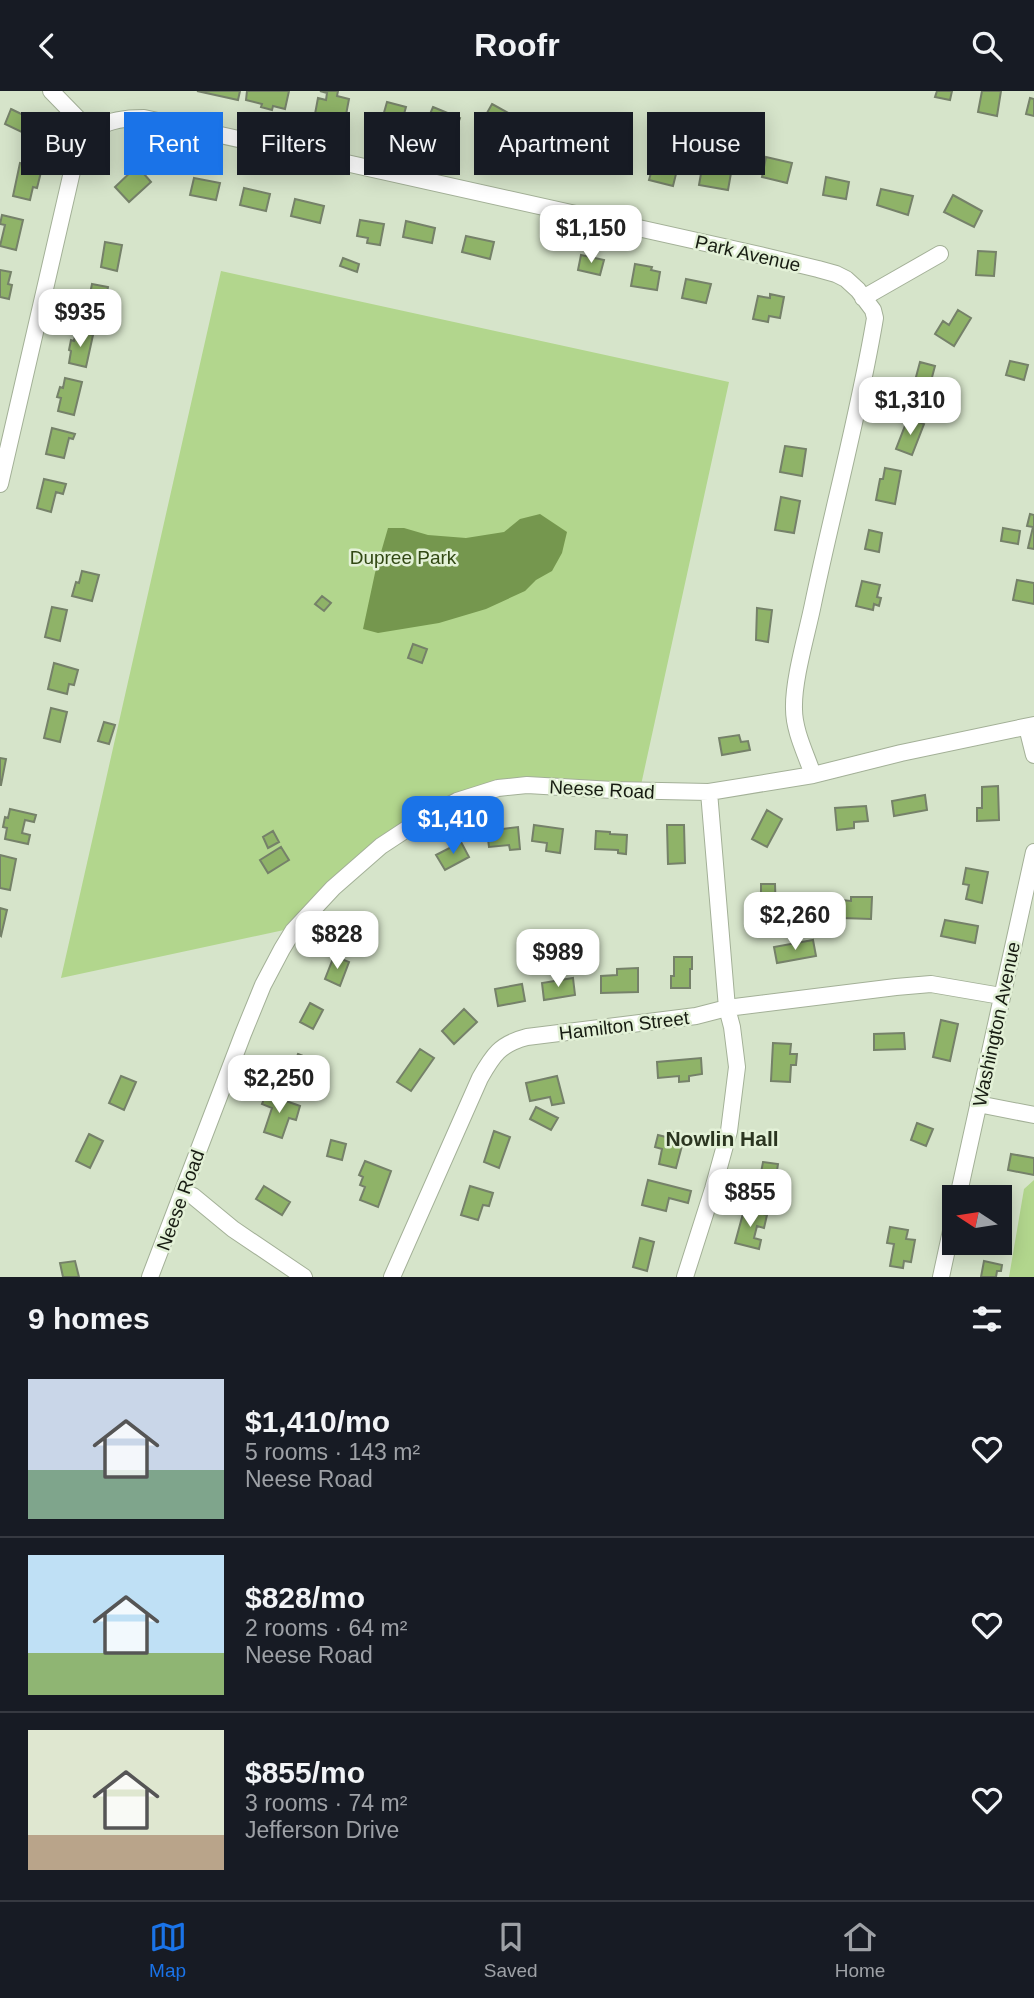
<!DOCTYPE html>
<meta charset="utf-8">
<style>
:root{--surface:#171b24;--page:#20242c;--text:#f1f3f6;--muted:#9ea1a6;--line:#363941;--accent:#1a73e8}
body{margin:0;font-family:Arial,sans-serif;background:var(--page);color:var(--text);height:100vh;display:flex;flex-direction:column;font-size:26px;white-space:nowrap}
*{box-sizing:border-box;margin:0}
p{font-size:23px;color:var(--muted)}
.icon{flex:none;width:38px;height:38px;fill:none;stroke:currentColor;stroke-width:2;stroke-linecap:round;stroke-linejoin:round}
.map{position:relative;height:1186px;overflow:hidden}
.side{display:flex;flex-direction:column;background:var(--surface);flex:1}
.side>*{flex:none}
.guide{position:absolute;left:21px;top:21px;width:992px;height:63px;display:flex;gap:14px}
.needle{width:46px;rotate:282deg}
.controls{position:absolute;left:942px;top:1094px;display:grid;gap:14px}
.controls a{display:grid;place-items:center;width:70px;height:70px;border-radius:0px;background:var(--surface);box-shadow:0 4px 18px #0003;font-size:35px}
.price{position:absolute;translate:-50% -60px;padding:0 16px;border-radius:14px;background:#fff;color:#222;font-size:23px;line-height:46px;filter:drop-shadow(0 2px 4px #0008)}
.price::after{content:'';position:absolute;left:50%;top:42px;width:21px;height:16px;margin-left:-10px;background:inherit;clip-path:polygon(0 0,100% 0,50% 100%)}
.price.active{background:var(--accent);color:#fff}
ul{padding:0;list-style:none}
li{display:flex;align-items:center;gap:21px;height:175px;padding:0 28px}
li+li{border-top:2px solid var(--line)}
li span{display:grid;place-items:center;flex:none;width:196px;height:140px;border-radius:0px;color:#555}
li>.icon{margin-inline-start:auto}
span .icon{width:84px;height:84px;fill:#fffc;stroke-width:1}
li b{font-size:30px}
h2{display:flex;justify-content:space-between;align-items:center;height:84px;padding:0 28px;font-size:30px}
.tag{padding:0 24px;border-radius:0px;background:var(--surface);box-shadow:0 4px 18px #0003;font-size:24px;line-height:63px}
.tag.active{background:var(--accent);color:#fff}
header{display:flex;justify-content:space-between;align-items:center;height:91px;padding:0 28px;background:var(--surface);font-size:32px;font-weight:700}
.menu{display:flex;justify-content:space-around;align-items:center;height:98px;border-top:2px solid var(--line);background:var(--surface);font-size:19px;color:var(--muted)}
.menu a{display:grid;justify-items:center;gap:4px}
.menu .active{color:var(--accent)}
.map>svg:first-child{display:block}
.green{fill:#b2d68d}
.water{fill:#75974e}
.building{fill:#8fb368;stroke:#758169;stroke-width:2}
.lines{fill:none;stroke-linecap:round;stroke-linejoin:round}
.minor-casing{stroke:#a3b097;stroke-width:18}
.minor{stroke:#fff;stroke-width:16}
.labels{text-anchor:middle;stroke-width:5;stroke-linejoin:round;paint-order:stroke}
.street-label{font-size:19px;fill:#171c12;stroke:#e3f1d7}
.park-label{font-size:19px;fill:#314813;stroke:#e3f1d7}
.neighbourhood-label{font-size:21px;font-weight:bold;fill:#2b3520;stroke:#e3f1d7}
</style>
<header><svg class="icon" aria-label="back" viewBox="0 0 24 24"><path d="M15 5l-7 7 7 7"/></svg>Roofr<svg class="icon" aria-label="search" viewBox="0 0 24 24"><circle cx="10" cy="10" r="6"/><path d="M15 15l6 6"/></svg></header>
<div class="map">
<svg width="1034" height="1186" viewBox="0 0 1034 1186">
<rect width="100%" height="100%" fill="#d6e4ca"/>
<!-- green -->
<path class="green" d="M221,180L729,291L641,694L496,691L462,700L436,712L381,747L329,790L284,839L61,887Z
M1034,1089V1186H1009L1024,1098Z"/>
<!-- water -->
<path class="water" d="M540,423L567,441L562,462L552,480L536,489L525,500L486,518L439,532L378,542L363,538L375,482L388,437H404L428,444L466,447L504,441L520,428Z"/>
<!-- building -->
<path class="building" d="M197,0H240L238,9Z
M247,0H289L285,18L273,15L272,19L261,16L262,13L246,9Z
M320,0H338L337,5L349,8L345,29L315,23L318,7L326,9L327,2Z
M937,0H952L950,9L935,6Z
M982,0H1001L997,25L978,21Z
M1030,7L1034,8V25L1026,23Z
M387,11L406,16L402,30L383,25Z
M492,13L514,25L506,41L483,29Z
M433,16L460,27L455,41L427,30Z
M11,18L38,31L32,46L5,33Z
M656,64L668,67L666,75L677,79L673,95L649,89Z
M766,66L792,72L787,92L762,86Z
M20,72L42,77L37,97L33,96L30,109L13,105Z
M137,75L151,91L129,111L115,96Z
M702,77L731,82L728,99L699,94Z
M826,86L849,91L846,108L823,104Z
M194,87L220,92L216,109L190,104Z
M244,97L270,103L266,120L240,114Z
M881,98L913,105L908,124L877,114Z
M953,104L982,120L974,136L944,121Z
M295,108L324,115L320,132L291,125Z
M2,124L23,129L16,159L0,155L5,134L0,133Z
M360,129L384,133L380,154L367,152L368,147L357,145Z
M406,130L435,137L432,152L403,146Z
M466,145L494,151L490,168L462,161Z
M105,151L122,154L117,180L101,176Z
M978,160L996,161L994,185L976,184Z
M581,164L604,169L600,184L578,179Z
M343,167L359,173L357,181L340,175Z
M635,173L652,176L651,179L660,181L657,199L631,195Z
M0,179L11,181L8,193L12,194L9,208L0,206Z
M686,188L711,193L706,212L682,207Z
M92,193L108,196L102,229L84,226L88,203H90Z
M770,203L784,206L780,227L769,225L768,231L753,228L758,205L770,207Z
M958,219L971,227L954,255L935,243L943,230L949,234Z
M76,240L93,244L86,276L69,272L71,260L69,259L71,249L74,250Z
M1010,270L1028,274L1024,289L1006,284Z
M920,271L935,275L927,305L912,301Z
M65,287L82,291L74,324L58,320L61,307L57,306L60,296L63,297Z
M908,327L924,333L912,364L896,358Z
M52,337L75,343L73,348L69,347L64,367L46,363Z
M785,355L806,358L802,385L780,381Z
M885,377L901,380L895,413L876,409L880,388H883Z
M44,388L66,393L63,403L56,401L51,421L37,417Z
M781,406L800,410L794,442L775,439Z
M1030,423L1034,424V458L1028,457L1033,436L1027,435Z
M1003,437L1020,440L1018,453L1001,450Z
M869,439L882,442L879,461L865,458Z
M82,480L99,484L92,510L72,505L76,491L79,492Z
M1017,489L1034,492V513L1013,509Z
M862,490L880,494L877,506L881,507L879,515L874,513L873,519L856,515Z
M322,505L331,512L324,520L315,513Z
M52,516L67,519L60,550L45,546Z
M757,517L772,519L768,551L756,549Z
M413,553L427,558L422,572L408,567Z
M54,572L78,579L74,594L69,593L67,603L48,598Z
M51,617L67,621L60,651L44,647Z
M104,631L115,634L109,653L98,650Z
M739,644L741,651L748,650L750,659L722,664L719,647Z
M0,667L6,668L1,694H0Z
M998,695L999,729L977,730V717H982V696Z
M925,704L927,719L894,725L892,710Z
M866,715L868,730L854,731V737L837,739L835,717Z
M10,718L36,724L34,731L25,729L22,742L30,744L28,753L5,748L7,737L3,736L5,726L8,727Z
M767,719L782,728L767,756L752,748Z
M534,734L563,738L560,762L546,760L547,752L532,750Z
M667,734H684L685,772L668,773Z
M518,736L520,758L510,759L509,754L489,756L487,740Z
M273,740L279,751L268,757L263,746Z
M596,740L610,741V743L627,744L626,763L618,762V759L595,758Z
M461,751L469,766L445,779L436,764Z
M281,756L289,769L268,782L260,769Z
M0,764L16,768L10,799L0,797Z
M966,777L988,781L982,812L966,808L969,794L963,793Z
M761,793H775L776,825H761Z
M851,806H872L871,828L842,827V809L851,810Z
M0,817L7,819L1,845L0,844Z
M945,829L978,835L975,852L941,845Z
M813,849L816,865L777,872L774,856Z
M334,865L349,871L340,895L325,888Z
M674,866H692V878H690V897H671V885H674Z
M638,877V901L601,902V885L617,884V878Z
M573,887L575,904L544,909L542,892Z
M522,893L525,910L498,915L495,898Z
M310,912L323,919L313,938L300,931Z
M464,918L477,931L454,953L442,940Z
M941,929L958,933L950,970L933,966Z
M904,942L905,958L874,959V943Z
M773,952L791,953L790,963H797L796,974H791L790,991L771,990Z
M420,958L434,967L411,1000L397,991Z
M298,963L316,970L312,979L308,977L301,996L287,991Z
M701,967L702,983L689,985V990L679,991V985L658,987L657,971Z
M121,985L136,991L124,1019L109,1012Z
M557,985L564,1012L552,1014L550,1006L530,1010L526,992Z
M266,1003L300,1015L296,1029L289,1027L282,1047L264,1041L272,1017L262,1013Z
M536,1016L558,1027L551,1039L530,1028Z
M917,1032L933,1038L926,1055L911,1049Z
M494,1040L510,1046L499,1077L484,1071Z
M668,1040L678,1042L676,1049L683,1051L676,1077L659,1073L662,1058L655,1056L658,1044L666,1046Z
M89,1043L103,1050L90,1077L76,1070Z
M331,1049L346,1053L342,1069L327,1065Z
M1011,1063L1034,1067V1084L1008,1079Z
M365,1070L391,1080L378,1116L360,1109L365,1096L360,1094L363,1086L359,1084Z
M763,1071L778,1073L773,1105L757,1103Z
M648,1089L691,1100L688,1112L669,1107L666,1120L642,1114Z
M264,1095L290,1111L282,1124L256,1108Z
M470,1095L493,1102L489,1115L483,1114L478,1129L461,1124Z
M999,1112L1009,1114L1002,1147H999Z
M744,1119L767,1124L764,1137L757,1135L754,1147L761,1149L759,1158L735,1152Z
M890,1136L908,1139L906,1148L915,1149L911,1171L904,1170L903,1177L890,1175L894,1153L887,1152Z
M640,1147L654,1151L647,1180L633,1176Z
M75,1170L79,1186H63L60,1172Z
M984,1170L1002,1174L1001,1180H997L996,1186H981Z"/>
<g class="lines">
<!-- minor casing -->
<g class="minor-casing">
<path id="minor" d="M51,0L91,41
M863,207L940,163
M0,393L74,72C89,35 105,27 144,27L764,165L818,178L836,183L846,188L858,199L873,219L875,227C859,323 833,417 813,513C807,543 793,589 794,618C794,640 806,663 813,684
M1027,636L1034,664
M978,1013L1034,1024
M184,1101L193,1105L233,1138L304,1186
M958,1106L1034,761
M150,1186L243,943L263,894L282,858L293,840L333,797L381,755L422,728L457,710L498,697L527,694L613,699L709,701L813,684L901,662L1034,634
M392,1186L480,987C493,964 500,953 527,946L696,925L727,917L896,896L931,893L1001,905
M685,1186L713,1098L729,1040L737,976L732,936L727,917L709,701
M941,1186L954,1126"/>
</g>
<!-- minor -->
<use href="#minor" class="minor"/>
</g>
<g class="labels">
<!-- street labels -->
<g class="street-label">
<text transform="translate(748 162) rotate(13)" y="7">Park Avenue</text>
<text transform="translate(602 698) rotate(3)" y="7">Neese Road</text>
<text transform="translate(996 933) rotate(-78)" y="7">Washington Avenue</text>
<text transform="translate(624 934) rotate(-7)" y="7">Hamilton Street</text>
<text transform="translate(180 1109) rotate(-70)" y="7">Neese Road</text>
</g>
<!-- park labels -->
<g class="park-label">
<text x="403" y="473">Dupree Park</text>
</g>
<!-- neighbourhood labels -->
<g class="neighbourhood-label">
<text x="722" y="1055">Nowlin Hall</text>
</g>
</g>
</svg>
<div class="controls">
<a><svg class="needle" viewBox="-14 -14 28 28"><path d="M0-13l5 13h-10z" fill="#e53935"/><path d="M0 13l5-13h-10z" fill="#9ea1a6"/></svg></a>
</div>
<b class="price" style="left:591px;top:174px">$1,150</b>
<b class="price" style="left:80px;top:258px">$935</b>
<b class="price" style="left:910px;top:346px">$1,310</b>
<b class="price active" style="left:453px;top:765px">$1,410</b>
<b class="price" style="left:795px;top:861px">$2,260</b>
<b class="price" style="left:337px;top:880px">$828</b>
<b class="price" style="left:558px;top:898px">$989</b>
<b class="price" style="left:279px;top:1024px">$2,250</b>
<b class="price" style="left:750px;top:1138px">$855</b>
<div class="guide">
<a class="tag">Buy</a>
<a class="tag active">Rent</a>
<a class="tag">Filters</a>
<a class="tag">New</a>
<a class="tag">Apartment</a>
<a class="tag">House</a>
</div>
</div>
<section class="side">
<h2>9 homes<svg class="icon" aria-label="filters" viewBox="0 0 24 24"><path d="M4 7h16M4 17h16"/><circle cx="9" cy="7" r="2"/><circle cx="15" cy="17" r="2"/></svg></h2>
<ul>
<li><span style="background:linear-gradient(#c9d6e8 65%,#7fa58c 0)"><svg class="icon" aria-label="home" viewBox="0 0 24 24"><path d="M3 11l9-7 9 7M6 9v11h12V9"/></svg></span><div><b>$1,410/mo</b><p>5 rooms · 143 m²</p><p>Neese Road</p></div><svg class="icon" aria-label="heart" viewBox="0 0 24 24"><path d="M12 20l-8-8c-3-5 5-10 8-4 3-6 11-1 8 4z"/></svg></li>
<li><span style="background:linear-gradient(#bfe0f5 70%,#8fb573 0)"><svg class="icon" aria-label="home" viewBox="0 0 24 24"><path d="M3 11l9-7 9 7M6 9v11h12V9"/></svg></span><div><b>$828/mo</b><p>2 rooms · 64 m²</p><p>Neese Road</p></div><svg class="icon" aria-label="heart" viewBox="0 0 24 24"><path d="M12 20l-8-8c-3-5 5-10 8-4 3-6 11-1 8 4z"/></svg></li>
<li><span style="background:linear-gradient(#dfe7d0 75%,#b9a48a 0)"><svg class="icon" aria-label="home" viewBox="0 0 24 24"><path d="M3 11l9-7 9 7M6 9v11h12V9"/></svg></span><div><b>$855/mo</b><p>3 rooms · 74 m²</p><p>Jefferson Drive</p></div><svg class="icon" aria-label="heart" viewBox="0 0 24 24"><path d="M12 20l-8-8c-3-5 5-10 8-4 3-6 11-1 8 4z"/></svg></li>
</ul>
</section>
<nav class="menu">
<a class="active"><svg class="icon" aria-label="map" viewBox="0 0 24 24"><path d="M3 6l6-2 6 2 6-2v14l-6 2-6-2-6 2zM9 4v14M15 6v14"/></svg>Map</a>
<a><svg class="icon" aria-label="saved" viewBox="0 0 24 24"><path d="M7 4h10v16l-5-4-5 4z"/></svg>Saved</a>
<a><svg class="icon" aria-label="home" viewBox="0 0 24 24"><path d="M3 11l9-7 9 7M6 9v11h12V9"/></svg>Home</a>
</nav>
